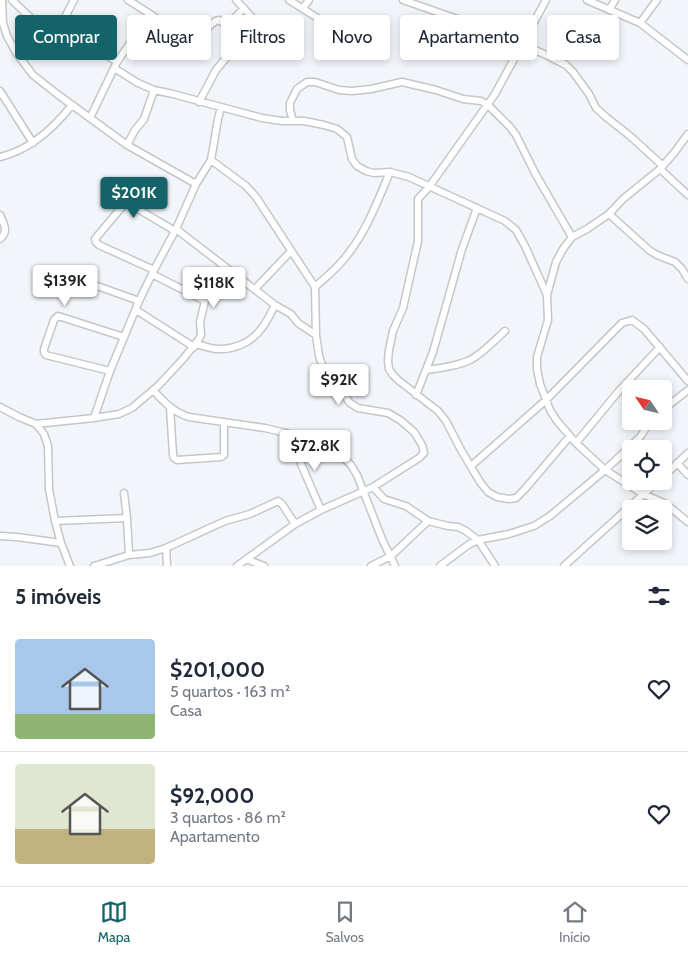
<!DOCTYPE html>
<html lang="pt">
<meta charset="utf-8">
<style>
:root{--surface:#fff;--page:#f2f2f3;--text:#1f2937;--muted:#747a83;--line:#e0e1e3;--accent:#136368}
body{margin:0;font-family:Cabin,sans-serif;background:var(--page);color:var(--text);height:100vh;display:flex;flex-direction:column;font-size:19px;white-space:nowrap}
*{box-sizing:border-box;margin:0}
p{font-size:16px;color:var(--muted)}
.icon{flex:none;width:28px;height:28px;fill:none;stroke:currentColor;stroke-width:2;stroke-linecap:round;stroke-linejoin:round}
.map{position:relative;height:566px;overflow:hidden}
.details{display:flex;flex-direction:column;background:var(--surface);flex:1}
.details>*{flex:none}
.top-card{position:absolute;left:15px;top:15px;width:659px;height:45px;display:flex;gap:10px}
.needle{width:32px;rotate:305deg}
.tools{position:absolute;left:622px;top:380px;display:grid;gap:10px}
.tools a{display:grid;place-items:center;width:50px;height:50px;border-radius:5px;background:var(--surface);box-shadow:0 2px 8px #0003;font-size:25px}
.price{position:absolute;translate:-50% -42px;padding:0 11px;border-radius:5px;background:#fff;color:#222;font-size:16px;line-height:32px;filter:drop-shadow(0 1px 2px #0008)}
.price::after{content:'';position:absolute;left:50%;top:30px;width:15px;height:11px;margin-left:-8px;background:inherit;clip-path:polygon(0 0,100% 0,50% 100%)}
.price.on{background:var(--accent);color:#fff}
ul{padding:0;list-style:none}
li{display:flex;align-items:center;gap:15px;height:125px;padding:0 15px}
li+li{border-top:1px solid var(--line)}
li span{display:grid;place-items:center;flex:none;width:140px;height:100px;border-radius:5px;color:#555}
li>.icon{margin-inline-start:auto}
span .icon{width:60px;height:60px;fill:#fffc;stroke-width:1}
li b{font-size:21px}
h2{display:flex;justify-content:space-between;align-items:center;height:60px;padding:0 15px;font-size:21px}
.chip{padding:0 18px;border-radius:5px;background:var(--surface);box-shadow:0 2px 8px #0003;font-size:18px;line-height:45px}
.chip.on{background:var(--accent);color:#fff}
.tab-bar{display:flex;justify-content:space-around;align-items:center;height:70px;border-top:1px solid var(--line);background:var(--surface);font-size:14px;color:var(--muted)}
.tab-bar a{display:grid;justify-items:center;gap:2px}
.tab-bar .on{color:var(--accent)}
.map>svg:first-child{display:block}
.lines{fill:none;stroke-linecap:round;stroke-linejoin:round}
.minor-casing{stroke:#c4c7ca;stroke-width:9}
.minor{stroke:#fff;stroke-width:6}
</style>
<div class="map">
<svg width="688" height="566" viewBox="0 0 688 566">
<rect width="100%" height="100%" fill="#f2f5f9"/>
<g class="lines">
<!-- minor casing -->
<g class="minor-casing">
<path id="minor" d="M2,0L3,23L7,36L17,54L33,75L57,94L127,145L196,184L176,229L154,270L139,301L110,371L94,418L36,424
M12,0L38,25L55,36L72,44L103,53L117,62
M289,0L341,33
M403,0L463,21L542,53L566,65L573,72L589,94L596,108L606,117L630,136L663,166
M546,0L495,94L429,187L418,199V241L403,308L393,331L389,350L388,361L389,369L393,375L398,380L438,411L446,421L461,450L480,482L488,492L497,497L509,499L516,498L525,489L570,436
M587,0L640,23L688,60
M303,8L309,0
M609,10L615,0
M150,14L194,43C204,37 208,22 219,20L226,25H228L244,8
M640,23L657,0
M55,36L74,0
M114,68L138,83L154,90L173,94L221,107L218,119L211,160L196,184
M0,91L33,143
M199,102L216,70L226,58L257,33L260,30V26L236,0
M221,107L262,118L282,121H304L324,125L337,129L347,137L352,159L357,166L366,171L374,173L390,172L409,177L505,221L516,230L525,246L547,295
M90,118L117,62L150,14L128,0
M293,121L290,110V103L297,89L307,82H315L339,90L352,91L371,89L402,82L436,90L463,99L481,101L488,105L510,127L516,135L536,175L572,237
M688,134L674,153L660,169L623,199L609,214L587,229L572,237L563,249L556,262L547,295L548,320L537,357V369L540,384L550,410L557,421L576,443L605,470L643,494L666,504L688,522
M127,145L135,130L144,119L154,90
M0,157C30,150 53,129 72,105
M211,160L246,186L256,197L315,287L316,335L319,356L323,367L350,403L358,408L388,413L400,420L414,432L422,445L424,453L419,458L373,487L321,510L295,524L237,566
M660,169L688,195
M609,214L649,250L657,255L675,262L682,269L688,279
M0,215C4,225 9,231 0,239
M176,229L275,305L291,314L298,323L316,335
M154,270L99,245L96,242L95,239L121,208L126,203H128L175,231
M152,274L205,301
M75,278L139,301
M315,287C326,277 339,267 348,254C367,230 378,200 390,172
M255,289L291,251
M136,310L194,347
M196,344C203,346 209,348 216,349C233,350 251,343 261,329C267,322 271,313 275,305
M426,370C441,368 458,366 472,359C484,352 495,340 505,331
M110,371L46,355L44,352V349L54,320L58,316L124,337
M153,390C164,402 173,412 189,417L265,428L323,442L332,446L351,465L357,475L382,539L395,566
M416,395L433,352L462,249L477,208
M0,407L19,417L36,424L44,434L48,446L49,489L55,521L61,543L70,566
M170,407L173,455L174,458L177,460L221,457L224,455V422
M664,409L688,390
M94,418L119,414L132,408L158,386L184,358L199,339L201,335L200,322L205,301L227,268
M298,436L301,464L321,510
M576,443L618,392L660,347
M677,463L688,475
M471,466L546,400L622,323L632,320L644,329L688,381
M664,476L688,453
M373,487L384,499L406,506L428,521
M124,493L127,518L129,555
M55,521L127,518
M0,536L17,537L61,543
M166,548L167,566
M246,559L264,566
M94,566L129,555L150,553L166,548L225,521L250,514L278,501L282,504L295,524
M371,566L391,556L428,521L448,526L458,527L466,531L478,540L495,566
M440,566L468,545L478,540L509,534L534,526L550,516L605,470L633,444L641,436L650,421
M564,566L658,481"/>
</g>
<!-- minor -->
<use href="#minor" class="minor"/>
</g>
</svg>
<div class="tools">
<a><svg class="needle" viewBox="-14 -14 28 28"><path d="M0-13l5 13h-10z" fill="#e53935"/><path d="M0 13l5-13h-10z" fill="#747a83"/></svg></a>
<a><svg class="icon" aria-label="locate" viewBox="0 0 24 24"><circle cx="12" cy="12" r="6"/><path d="M12 2v4M12 18v4M2 12h4M18 12h4"/></svg></a>
<a><svg class="icon" aria-label="layers" viewBox="0 0 24 24"><path d="M12 4l9 5-9 5-9-5zM3 14l9 5 9-5"/></svg></a>
</div>
<b class="price on" style="left:134px;top:219px">$201K</b>
<b class="price" style="left:65px;top:307px">$139K</b>
<b class="price" style="left:214px;top:309px">$118K</b>
<b class="price" style="left:339px;top:406px">$92K</b>
<b class="price" style="left:315px;top:472px">$72.8K</b>
<div class="top-card">
<a class="chip on">Comprar</a>
<a class="chip">Alugar</a>
<a class="chip">Filtros</a>
<a class="chip">Novo</a>
<a class="chip">Apartamento</a>
<a class="chip">Casa</a>
</div>
</div>
<section class="details">
<h2>5 imóveis<svg class="icon" aria-label="filters" viewBox="0 0 24 24"><path d="M4 7h16M4 17h16"/><circle cx="9" cy="7" r="2"/><circle cx="15" cy="17" r="2"/></svg></h2>
<ul>
<li><span style="background:linear-gradient(#a9c7e8 75%,#8fb573 0)"><svg class="icon" aria-label="home" viewBox="0 0 24 24"><path d="M3 11l9-7 9 7M6 9v11h12V9"/></svg></span><div><b>$201,000</b><p>5 quartos · 163 m²</p><p>Casa</p></div><svg class="icon" aria-label="heart" viewBox="0 0 24 24"><path d="M12 20l-8-8c-3-5 5-10 8-4 3-6 11-1 8 4z"/></svg></li>
<li><span style="background:linear-gradient(#dfe7d0 65%,#c2b280 0)"><svg class="icon" aria-label="home" viewBox="0 0 24 24"><path d="M3 11l9-7 9 7M6 9v11h12V9"/></svg></span><div><b>$92,000</b><p>3 quartos · 86 m²</p><p>Apartamento</p></div><svg class="icon" aria-label="heart" viewBox="0 0 24 24"><path d="M12 20l-8-8c-3-5 5-10 8-4 3-6 11-1 8 4z"/></svg></li>
</ul>
</section>
<nav class="tab-bar">
<a class="on"><svg class="icon" aria-label="map" viewBox="0 0 24 24"><path d="M3 6l6-2 6 2 6-2v14l-6 2-6-2-6 2zM9 4v14M15 6v14"/></svg>Mapa</a>
<a><svg class="icon" aria-label="saved" viewBox="0 0 24 24"><path d="M7 4h10v16l-5-4-5 4z"/></svg>Salvos</a>
<a><svg class="icon" aria-label="home" viewBox="0 0 24 24"><path d="M3 11l9-7 9 7M6 9v11h12V9"/></svg>Início</a>
</nav>
